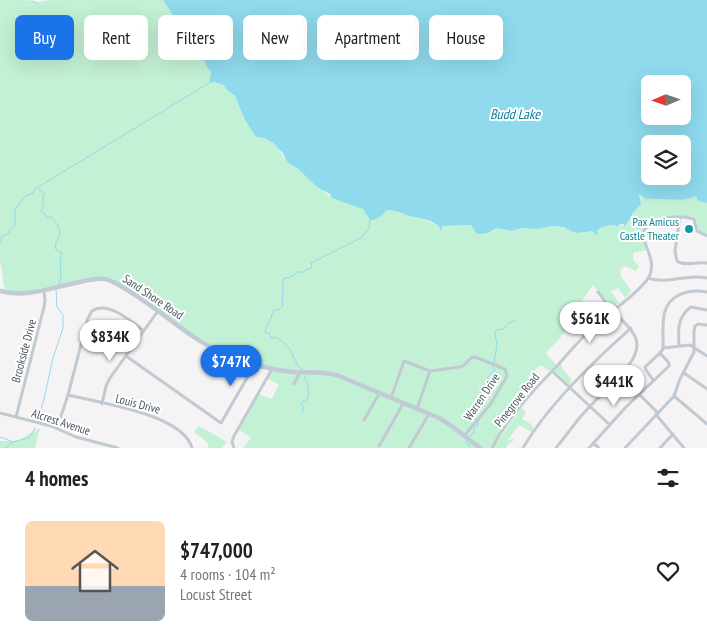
<!DOCTYPE html>
<meta charset="utf-8">
<style>
:root{--surface:#fff;--page:#f2f2f2;--text:#222;--muted:#767676;--accent:#1a73e8}
body{margin:0;font-family:"PT Sans Narrow",sans-serif;background:var(--page);color:var(--text);height:100vh;display:flex;flex-direction:column;font-size:19px;white-space:nowrap}
*{box-sizing:border-box;margin:0}
p{font-size:16px;color:var(--muted)}
.icon{flex:none;width:28px;height:28px;fill:none;stroke:currentColor;stroke-width:2;stroke-linecap:round;stroke-linejoin:round}
.map{position:relative;height:448px;overflow:hidden}
.sheet{display:flex;flex-direction:column;background:var(--surface);flex:1}
.sheet>*{flex:none}
.hud{position:absolute;left:15px;top:15px;width:678px;height:45px;display:flex;gap:10px}
.needle{width:32px;rotate:268deg}
.controls{position:absolute;left:641px;top:75px;display:grid;gap:10px}
.controls a{display:grid;place-items:center;width:50px;height:50px;border-radius:8px;background:var(--surface);box-shadow:0 5px 20px #0002;font-size:25px}
.price{position:absolute;translate:-50% -42px;padding:0 11px;border-radius:18px;background:#fff;color:#222;font-size:16px;line-height:32px;filter:drop-shadow(0 1px 2px #0008)}
.price::after{content:'';position:absolute;left:50%;top:30px;width:15px;height:11px;margin-left:-8px;background:inherit;clip-path:polygon(0 0,100% 0,50% 100%)}
.price.selected{background:var(--accent);color:#fff}
ul{padding:0;list-style:none}
li{display:flex;align-items:center;gap:15px;height:125px;padding:0 25px}
li span{display:grid;place-items:center;flex:none;width:140px;height:100px;border-radius:8px;color:#555}
li>.icon{margin-inline-start:auto}
span .icon{width:60px;height:60px;fill:#fffc;stroke-width:1}
li b{font-size:21px}
h2{display:flex;justify-content:space-between;align-items:center;height:60px;padding:0 25px;font-size:21px}
.chip{padding:0 18px;border-radius:8px;background:var(--surface);box-shadow:0 5px 20px #0002;font-size:18px;line-height:45px}
.chip.selected{background:var(--accent);color:#fff}
.map>svg:first-child{display:block}
.green{fill:#c3f1d5}
.water{fill:#90daee;fill-rule:evenodd}
.lines{fill:none;stroke-linecap:round;stroke-linejoin:round}
.stream{stroke:#90daee;stroke-width:1}
.street{stroke:#c1cad2;stroke-width:3}
.secondary{stroke:#c1cbd6;stroke-width:4.5}
.culture-dot{fill:#0f9aa8;stroke:#fff;stroke-width:2}
.labels{text-anchor:middle;stroke-width:4;stroke-linejoin:round;paint-order:stroke}
.culture-label{font-size:12px;fill:#0d838f;stroke:#fff;text-anchor:end}
.street-label{font-size:12px;fill:#4a5661;stroke:#fff}
.water-label{font-size:14px;font-style:italic;fill:#0c7c9b;stroke:#fff}
</style>
<div class="map">
<svg width="707" height="448" viewBox="0 0 707 448">
<rect width="100%" height="100%" fill="#f5f3f3"/>
<!-- green -->
<path class="green" d="M0,0H26L38,2L51,0H163L176,20L190,31H192C194,38 199,43 201,50C204,58 205,66 211,72L209,82H214L225,85L227,90L235,96L243,115L256,137L264,138L277,146L287,162L298,169L317,187L321,188C330,201 350,201 363,209L370,220C377,220 383,216 386,210C397,210 436,221 442,230L443,226L471,225L483,234L497,228L511,231L523,228L537,229L546,226L564,227L573,232L578,233L592,231L598,235L597,231C602,226 609,226 616,225L618,227L620,224L626,226L641,199L639,194L646,199C661,198 684,203 696,196L698,201L707,203V234L699,231L695,217C677,215 668,214 652,223C647,226 643,228 642,234L647,250L633,253V260L639,266L636,271L625,266L620,270L621,276L631,291L625,298L618,288L611,291L619,303L612,308L593,285L582,301L600,320L593,326L581,315L546,353L556,365L550,371L540,365L528,377L535,386L520,404L490,448H243L251,438L238,429L259,394L272,399L279,384L267,379L271,369L212,347L110,280L93,279L25,293L5,292L0,260Z
M560,363L564,371L571,379L570,386L555,371Z
M521,407L526,412L522,419L531,424L534,429L532,432L519,425L507,441L514,438L513,441L508,444L506,448H493Z
M199,426L227,442L222,448H209L207,442L194,432Z
M40,428L35,447L37,448H0V441H17Z"/>
<!-- water -->
<path class="water" d="M163,0H707V203L698,201L696,196C685,203 660,198 646,199L639,194L641,204L633,213L625,227L624,224H620L617,227L615,225C609,226 602,225 597,231L598,236L592,231L578,233L573,232L564,227L551,226L537,229L523,228L511,231L497,228C487,232 490,234 477,234L471,225L443,226L442,227V232C437,219 421,219 410,216C402,213 395,210 386,210C383,216 377,220 370,220L363,209L332,198L330,194L317,187L298,169L287,162L283,153L273,143L264,138L256,137L245,120L235,96L227,90L224,85L214,82L209,83L211,72C205,66 204,58 201,50C199,43 194,38 192,31H190L176,20ZM650,84H682V116H650ZM650,144H682V176H650Z"/>
<g class="lines">
<!-- stream -->
<path class="stream" d="M32,1L38,4
M39,189L45,194L43,197V208L41,211L47,217H52C56,223 62,230 59,237C56,244 55,241 56,250L62,253L60,261L61,277L59,284
M1,244V237L10,233L9,230L15,226V209L26,196L33,193L35,189L209,83
M494,363L497,345L495,334L496,330L504,329L509,323L515,320
M303,370L296,364V359L293,358C293,349 282,341 275,337L271,338L269,333H265L266,326L269,324V321L272,317L271,316L274,310H278L283,306L282,303C284,295 282,288 283,279L293,276L297,272H304L305,270L312,268L311,263L361,238L369,229L370,220
M303,413V407L301,404L308,398C308,391 310,385 305,379V375
M39,417L44,399L53,358L63,328V315L57,307L56,289
M476,419L473,418V414L481,405L483,397L492,389L491,384L487,381L488,377L495,370L493,367
M0,437L11,441
M470,437L474,432V428L478,425V422
M467,441V444L470,445V448
M6,448L8,447L12,442L29,438L35,428"/>
<!-- street -->
<path class="street" d="M680,217L675,251L677,261C684,267 697,261 707,263
M648,278C668,285 687,273 707,278
M679,346C678,331 677,317 691,307L707,310
M663,348L690,345L707,356
M126,356L221,423L255,364
M552,371L610,425
M684,373L707,389
M653,380L646,370L645,367L660,353L663,349C664,329 658,305 679,295C689,290 697,290 707,292
M294,384L300,372
M639,394L656,411L658,417L684,448
M68,395C99,403 183,414 192,448
M674,396L707,424
M391,398L404,361L430,371L459,367L463,366L471,358L475,357L505,369L507,376L490,405L464,436
M102,404L106,386L110,378L158,311
M417,409L430,371
M0,413L51,426L76,437L118,448
M16,417L44,307L45,300L44,290
M364,420L379,394
M57,428L68,395L88,318L92,311C108,300 132,322 144,331
M593,443L599,448
M379,446L403,404
M234,448L232,442L234,436L272,369
M409,448L429,414
M492,448C508,417 532,392 556,367C569,353 581,338 595,325C612,310 633,298 647,280C661,260 638,243 645,229C660,217 675,214 694,219L697,231L707,236
M523,448C547,406 595,360 631,328
M556,448L581,416L629,365C648,339 629,328 613,311C607,305 603,298 598,292
M589,448L626,407L669,366V363L660,353
M625,448L674,396L680,379L694,352V331L695,326L698,324L707,325
M660,448L673,434"/>
<!-- secondary -->
<path class="secondary" d="M0,291C24,298 51,288 75,283C85,281 95,278 105,279C114,281 124,288 132,293C163,312 190,339 224,354C246,363 270,370 294,372C309,373 324,371 339,376L439,418L453,427L480,448"/>
</g>
<!-- markers -->
<circle class="culture-dot" cx="689" cy="229" r="5"/>
<g class="labels">
<!-- culture labels -->
<g class="culture-label">
<text x="679" y="226">Pax Amicus<tspan x="679" dy="14">Castle Theater</tspan></text>
</g>
<!-- street labels -->
<g class="street-label">
<text transform="translate(153 297) rotate(34)" y="4">Sand Shore Road</text>
<text transform="translate(24 351) rotate(-75)" y="4">Brookside Drive</text>
<text transform="translate(482 397) rotate(-56)" y="4">Warren Drive</text>
<text transform="translate(517 400) rotate(-52)" y="4">Pinegrove Road</text>
<text transform="translate(138 404) rotate(15)" y="4">Louis Drive</text>
<text transform="translate(61 422) rotate(18)" y="4">Alcrest Avenue</text>
</g>
<!-- water labels -->
<g class="water-label">
<text x="515" y="119">Budd Lake</text>
</g>
</g>
</svg>
<div class="controls">
<a><svg class="needle" viewBox="-14 -14 28 28"><path d="M0-13l5 13h-10z" fill="#e53935"/><path d="M0 13l5-13h-10z" fill="#767676"/></svg></a>
<a><svg class="icon" aria-label="layers" viewBox="0 0 24 24"><path d="M12 4l9 5-9 5-9-5zM3 14l9 5 9-5"/></svg></a>
</div>
<b class="price" style="left:590px;top:344px">$561K</b>
<b class="price" style="left:110px;top:362px">$834K</b>
<b class="price selected" style="left:231px;top:387px">$747K</b>
<b class="price" style="left:614px;top:407px">$441K</b>
<div class="hud">
<a class="chip selected">Buy</a>
<a class="chip">Rent</a>
<a class="chip">Filters</a>
<a class="chip">New</a>
<a class="chip">Apartment</a>
<a class="chip">House</a>
</div>
</div>
<section class="sheet">
<h2>4 homes<svg class="icon" aria-label="filters" viewBox="0 0 24 24"><path d="M4 7h16M4 17h16"/><circle cx="9" cy="7" r="2"/><circle cx="15" cy="17" r="2"/></svg></h2>
<ul>
<li><span style="background:linear-gradient(#ffd9b3 65%,#9aa5b1 0)"><svg class="icon" aria-label="home" viewBox="0 0 24 24"><path d="M3 11l9-7 9 7M6 9v11h12V9"/></svg></span><div><b>$747,000</b><p>4 rooms · 104 m²</p><p>Locust Street</p></div><svg class="icon" aria-label="heart" viewBox="0 0 24 24"><path d="M12 20l-8-8c-3-5 5-10 8-4 3-6 11-1 8 4z"/></svg></li>
</ul>
</section>
